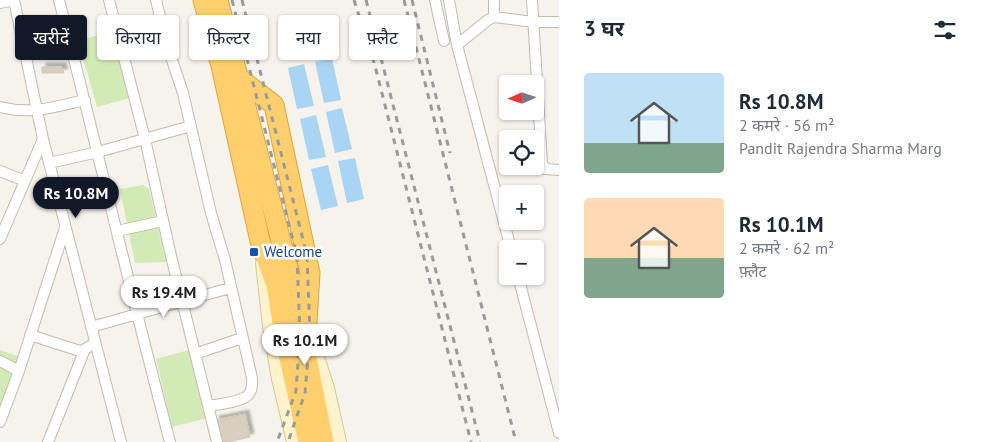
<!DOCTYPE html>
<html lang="hi">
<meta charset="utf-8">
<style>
:root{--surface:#fff;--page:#f2f2f3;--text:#1f2937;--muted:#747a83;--accent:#111827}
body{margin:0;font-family:"PT Sans","Noto Sans Devanagari",sans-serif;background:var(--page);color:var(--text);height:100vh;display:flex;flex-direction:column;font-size:19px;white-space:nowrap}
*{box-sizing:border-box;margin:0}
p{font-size:16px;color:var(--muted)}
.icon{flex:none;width:28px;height:28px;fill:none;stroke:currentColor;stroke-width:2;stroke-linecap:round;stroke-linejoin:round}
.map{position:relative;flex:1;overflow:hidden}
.details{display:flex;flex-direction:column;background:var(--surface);width:425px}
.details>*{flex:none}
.top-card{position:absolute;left:15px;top:15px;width:469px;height:45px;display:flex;gap:10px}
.needle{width:32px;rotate:267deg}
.controls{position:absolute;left:499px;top:75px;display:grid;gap:10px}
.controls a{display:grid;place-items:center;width:45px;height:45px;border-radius:5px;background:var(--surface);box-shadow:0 1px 4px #0004;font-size:25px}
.price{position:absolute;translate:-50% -42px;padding:0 11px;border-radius:18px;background:#fff;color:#222;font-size:16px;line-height:32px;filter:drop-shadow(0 1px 2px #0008)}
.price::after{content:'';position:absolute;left:50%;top:30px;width:15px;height:11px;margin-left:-8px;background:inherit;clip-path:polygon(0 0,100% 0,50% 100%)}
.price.current{background:var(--accent);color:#fff}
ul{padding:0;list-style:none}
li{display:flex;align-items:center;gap:15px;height:125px;padding:0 25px}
li span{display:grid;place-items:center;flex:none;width:140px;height:100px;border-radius:5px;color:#555}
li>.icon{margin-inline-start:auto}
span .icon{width:60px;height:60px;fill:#fffc;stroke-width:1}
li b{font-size:21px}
h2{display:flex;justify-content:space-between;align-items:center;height:60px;padding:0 25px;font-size:21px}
.pill{padding:0 18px;border-radius:5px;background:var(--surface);box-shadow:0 1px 4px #0004;font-size:18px;line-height:45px}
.pill.current{background:var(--accent);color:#fff}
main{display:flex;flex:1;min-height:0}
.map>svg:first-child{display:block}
.green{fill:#d2eab5}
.water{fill:#a9d4f2}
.building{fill:#d8cfc1;stroke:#d3c7b4;filter:url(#shadow)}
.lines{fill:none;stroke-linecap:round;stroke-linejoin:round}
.street-casing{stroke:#c2bbae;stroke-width:12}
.secondary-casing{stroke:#d6c79b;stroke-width:16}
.highway-casing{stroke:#e0a43c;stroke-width:21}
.street{stroke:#fff;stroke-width:10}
.secondary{stroke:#fff3cd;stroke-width:14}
.highway{stroke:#ffcf6e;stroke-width:19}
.rail{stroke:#9a9a9a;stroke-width:3;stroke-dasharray:6 6;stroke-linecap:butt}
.transit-dot{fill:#1a4fb4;stroke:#fff;stroke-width:2}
.labels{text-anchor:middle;stroke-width:5;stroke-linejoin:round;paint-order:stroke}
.transit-label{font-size:15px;fill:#164399;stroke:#fff;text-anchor:start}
</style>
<main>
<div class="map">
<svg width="559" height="442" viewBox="0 0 559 442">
<defs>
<filter id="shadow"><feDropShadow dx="4" dy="-4" stdDeviation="1" flood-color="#0004"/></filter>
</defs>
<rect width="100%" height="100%" fill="#f6f3ec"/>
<!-- green -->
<path class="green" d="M112,31L130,98L97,107L78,41Z
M143,185L149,189L166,262L135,263L120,189Z
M0,350L20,357L0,406Z
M189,350L207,418L172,427L156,359Z"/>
<!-- water -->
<path class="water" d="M332,58L341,100L324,103L315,62Z
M304,64L314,106L297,109L288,68Z
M342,108L352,149L335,153L326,112Z
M316,115L326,157L309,160L300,119Z
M355,158L364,199L347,203L338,161Z
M328,165L338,206L321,210L311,169Z"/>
<!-- building -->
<path class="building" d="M42,67H62L64,73H42Z
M245,414L250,437L228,442H220L215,420Z"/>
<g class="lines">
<!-- street casing -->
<g class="street-casing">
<path id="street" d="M14,0L43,139L121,442
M59,0C97,147 131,295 170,442
M109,0L145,139L171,256L217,442
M156,0L167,45L183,93L211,213L225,260L252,378C252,383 253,389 249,394C243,402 219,404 209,406
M435,0L444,41
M449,0L457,45L511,249
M532,0L542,163L545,169L559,170
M0,3L14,0
M494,17V0
M457,45L488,20L494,17L533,22H559
M122,55L167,45
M0,107C33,115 54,107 85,100
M49,163L98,152L191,126
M0,171L25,181
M117,231L163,221
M0,239L43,139
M518,276L559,433
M91,327L230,288
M30,335L83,352
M195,354L242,338
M0,361L19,371L65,228
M0,422L19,371
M48,442L85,349L95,343"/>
</g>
<!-- secondary casing -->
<g class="secondary-casing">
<path id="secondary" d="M263,263L270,326L279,379L294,442
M310,336L327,388L339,442"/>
</g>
<!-- highway casing -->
<g class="highway-casing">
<path id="highway" d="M203,0L221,66L260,241L276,285L285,341L308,442
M218,0L292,283L324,442
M238,77L274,105L310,273L307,322"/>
</g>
<!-- street -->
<use href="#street" class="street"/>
<!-- secondary -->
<use href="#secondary" class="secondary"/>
<!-- highway -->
<use href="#highway" class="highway"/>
<!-- rail -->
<path class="rail" d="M232,0L297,256L300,335L296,391L277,442
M242,0L307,255L310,335L305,393L288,442
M354,0L375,66L471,442
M366,0L480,442
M404,0L516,442
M412,0L450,153"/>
</g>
<!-- markers -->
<rect class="transit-dot" x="249" y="247" width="10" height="10" rx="2.5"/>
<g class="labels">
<!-- transit labels -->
<g class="transit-label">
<text x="264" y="257">Welcome</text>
</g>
</g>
</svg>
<div class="controls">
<a><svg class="needle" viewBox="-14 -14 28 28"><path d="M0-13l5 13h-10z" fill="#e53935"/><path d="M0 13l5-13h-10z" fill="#747a83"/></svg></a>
<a><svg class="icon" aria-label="locate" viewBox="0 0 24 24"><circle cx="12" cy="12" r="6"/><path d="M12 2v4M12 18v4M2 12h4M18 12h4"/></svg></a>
<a>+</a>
<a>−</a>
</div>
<b class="price current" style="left:76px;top:219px">Rs 10.8M</b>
<b class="price" style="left:164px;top:318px">Rs 19.4M</b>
<b class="price" style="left:305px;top:366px">Rs 10.1M</b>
<div class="top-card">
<a class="pill current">खरीदें</a>
<a class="pill">किराया</a>
<a class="pill">फ़िल्टर</a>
<a class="pill">नया</a>
<a class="pill">फ़्लैट</a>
</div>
</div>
<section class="details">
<h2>3 घर<svg class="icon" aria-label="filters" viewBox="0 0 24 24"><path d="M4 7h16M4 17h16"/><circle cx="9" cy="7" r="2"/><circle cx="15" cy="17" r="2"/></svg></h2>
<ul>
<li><span style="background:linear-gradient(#bfe0f5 70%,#7fa58c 0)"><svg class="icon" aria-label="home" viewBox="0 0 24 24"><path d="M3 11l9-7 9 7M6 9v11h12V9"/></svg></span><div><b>Rs 10.8M</b><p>2 कमरे · 56 m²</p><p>Pandit Rajendra Sharma Marg</p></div></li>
<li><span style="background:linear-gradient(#ffd9b3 60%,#7fa58c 0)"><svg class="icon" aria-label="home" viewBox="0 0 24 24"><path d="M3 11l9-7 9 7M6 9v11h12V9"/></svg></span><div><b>Rs 10.1M</b><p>2 कमरे · 62 m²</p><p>फ़्लैट</p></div></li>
</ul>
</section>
</main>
